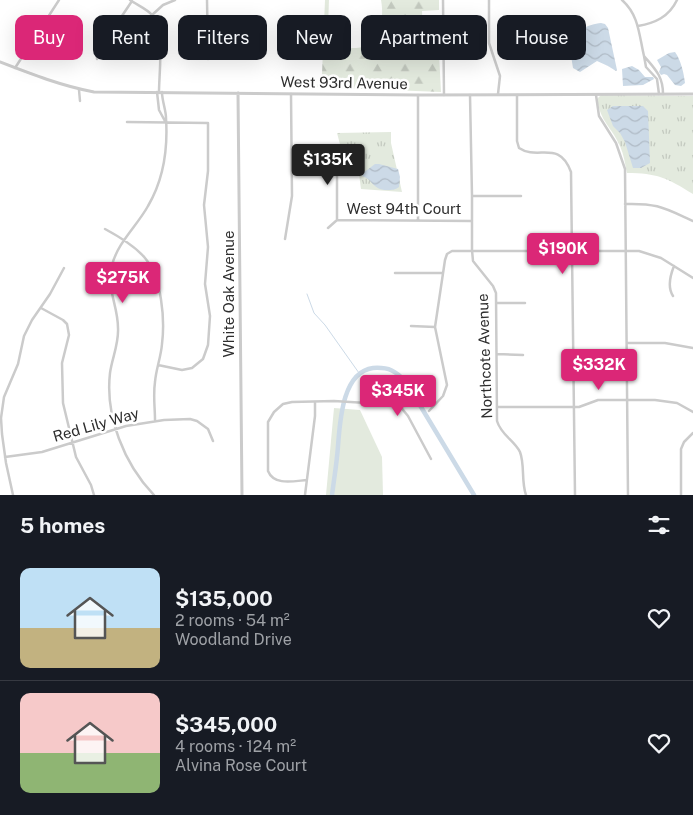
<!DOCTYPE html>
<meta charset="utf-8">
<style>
:root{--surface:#171b24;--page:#242831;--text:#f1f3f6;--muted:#9ea1a6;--line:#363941;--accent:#db2777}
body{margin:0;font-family:"Public Sans",sans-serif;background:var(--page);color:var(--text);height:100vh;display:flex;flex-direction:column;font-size:19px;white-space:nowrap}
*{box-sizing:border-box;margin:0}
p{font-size:16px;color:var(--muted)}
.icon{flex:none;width:28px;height:28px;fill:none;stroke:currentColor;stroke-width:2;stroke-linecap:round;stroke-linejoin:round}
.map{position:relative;height:495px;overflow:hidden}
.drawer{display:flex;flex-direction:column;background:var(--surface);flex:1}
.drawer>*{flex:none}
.top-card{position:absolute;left:15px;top:15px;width:664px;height:45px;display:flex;gap:10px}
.price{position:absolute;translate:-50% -42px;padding:0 11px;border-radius:5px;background:var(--accent);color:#fff;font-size:16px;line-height:32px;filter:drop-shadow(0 1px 2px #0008)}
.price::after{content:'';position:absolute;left:50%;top:30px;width:15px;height:11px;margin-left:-8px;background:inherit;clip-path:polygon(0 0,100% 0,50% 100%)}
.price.on{background:#222;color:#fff}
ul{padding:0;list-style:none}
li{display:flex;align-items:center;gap:15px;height:125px;padding:0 20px}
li+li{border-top:1px solid var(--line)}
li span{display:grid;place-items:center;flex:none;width:140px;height:100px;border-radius:10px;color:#555}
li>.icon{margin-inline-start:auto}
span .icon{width:60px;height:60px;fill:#fffc;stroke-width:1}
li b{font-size:21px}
h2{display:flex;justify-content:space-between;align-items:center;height:60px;padding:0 20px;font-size:21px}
.chip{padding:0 18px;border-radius:10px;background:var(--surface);box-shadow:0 5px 20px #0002;font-size:18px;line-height:45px}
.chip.on{background:var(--accent);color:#fff}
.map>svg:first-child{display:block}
.grass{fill:#e3eade}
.forest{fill:url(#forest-firs)}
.park{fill:url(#park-tufts)}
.water{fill:url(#water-waves)}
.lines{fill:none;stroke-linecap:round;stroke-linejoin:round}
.stream{stroke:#ccdae7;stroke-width:1}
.river{stroke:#ccdae7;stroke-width:4.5}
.minor{stroke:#cbcbcb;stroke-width:2.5}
.tertiary{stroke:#cbcbcb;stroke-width:3}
.labels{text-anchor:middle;stroke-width:5;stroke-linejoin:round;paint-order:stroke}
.street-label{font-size:15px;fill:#2e2e2e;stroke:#fff}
</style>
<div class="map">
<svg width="693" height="495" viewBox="0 0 693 495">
<defs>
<pattern id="forest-firs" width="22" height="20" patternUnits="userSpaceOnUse" patternTransform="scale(1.25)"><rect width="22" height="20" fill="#e3eade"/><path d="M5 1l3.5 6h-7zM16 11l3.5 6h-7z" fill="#c3c9bf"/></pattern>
<pattern id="park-tufts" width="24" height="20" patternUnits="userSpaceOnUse" patternTransform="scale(1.25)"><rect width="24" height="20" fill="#e3eade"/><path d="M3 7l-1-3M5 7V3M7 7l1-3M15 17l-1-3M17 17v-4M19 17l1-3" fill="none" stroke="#c3c9bf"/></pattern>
<pattern id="water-waves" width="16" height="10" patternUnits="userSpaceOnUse" patternTransform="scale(1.25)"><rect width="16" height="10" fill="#ccdae7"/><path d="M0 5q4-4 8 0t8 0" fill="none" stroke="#b0bbc6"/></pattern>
</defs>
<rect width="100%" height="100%" fill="#fff"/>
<!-- grass -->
<path class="grass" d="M334,408L360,410L382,457L383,495H326Z"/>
<!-- forest -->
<path class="forest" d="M325,0H329L327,54C338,59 340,54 349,49C353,47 359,49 364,46C371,42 378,28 381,20C383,14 382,6 381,0H439V10L422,11L423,36L438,34L441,92L314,87L320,82L322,74Z"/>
<!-- park -->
<path class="park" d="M601,95L693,96V194C667,178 657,173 627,173C625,164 624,155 620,146C611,126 601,123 597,99Z
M391,132V143L402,192L361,189L359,174L342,172L341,148L337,133Z"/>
<!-- water -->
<path class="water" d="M601,23L605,24L608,28L617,70L616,71L608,66L597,61L580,72L573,68C572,61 570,52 570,44C572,31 589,24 601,23Z
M675,52C681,60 684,74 685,83L681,86L675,85L667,75L664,74L661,75L659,72L661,67L657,60L669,53Z
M632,66L639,70L645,77H653L654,79L643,85L623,86L622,69Z
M613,106H643L648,111L650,163L641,168H633L625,142L620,133L613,126L607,110Z
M375,164H379L398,169L400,177L399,187C395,190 392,190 387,190C372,190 373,179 362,176L363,173Z"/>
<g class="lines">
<!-- stream -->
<path class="stream" d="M307,294L314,313L325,325L359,373"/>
<!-- river -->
<path class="river" d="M332,495C334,479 337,462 338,446C340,422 342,372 373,368C389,367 396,371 406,382L474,495"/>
<!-- minor -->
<path class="minor" d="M130,0C137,5 147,9 152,15C165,30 159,73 159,92
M207,0L208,59
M443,0L444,95
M489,0V43L500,76L498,94
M622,0C639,15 639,35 644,56
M152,15L163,5L175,0
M638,26C655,23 669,17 677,0
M97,59V53L132,1
M15,68L59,0
M79,90L80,101
M157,92L159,110L166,123
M659,94L657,79L646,67L644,56C655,69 663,76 663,94
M418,95V220
M470,95L472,196V250L473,261L493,286L496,293L497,421C501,435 514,440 520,452C525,465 521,481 526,495
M517,95V141L519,148C538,161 559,139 571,172L575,495
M596,95L599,116L616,143L625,169L628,495
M127,122L208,123V171L204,205L208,247L205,284L210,316L208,345L203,359L192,368L182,370L158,365
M292,147L337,148V220L328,228
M472,196H521
M625,204C658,203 664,208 693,221
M337,220L471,221
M105,229C118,236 135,246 145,258C162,278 165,320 162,344C161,357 156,369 155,382C153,395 155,408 155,420
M285,239L292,196L291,94
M395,273H443
M673,296C667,287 670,276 674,266
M497,303H525
M41,308L63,320L67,324L69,335L62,363L63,403L76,457L91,485L94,495
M411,326L435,327
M627,343H665L693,348
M497,354L523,355
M497,407H579L598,400H655L677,403L693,412
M429,411L443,396L447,385L435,327L445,260L447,254L452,251H639L661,258L693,278
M5,457L42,452L126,426L164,420L190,419L197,421L208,429L213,441
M307,480C294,481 274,486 268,471V422L274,412L283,404L292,402L334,401L399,405L408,416L431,459
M13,495L6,463L2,434L1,418L4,397L18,364L24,336L32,320L50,294L64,268
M154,495C124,464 105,416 110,373C112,358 119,344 118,328C118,305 106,289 112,265C118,242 137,226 148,206C164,179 168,149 166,118C166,110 162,101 162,92
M305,495L315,416V402
M681,495V449L684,442L693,433"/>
<!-- tertiary -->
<path class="tertiary" d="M0,62C31,74 62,86 94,92L418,95L693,94
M238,93L242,495"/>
</g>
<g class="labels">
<!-- street labels -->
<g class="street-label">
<text transform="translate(344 83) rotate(1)" y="5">West 93rd Avenue</text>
<text x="404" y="214">West 94th Court</text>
<text transform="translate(229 294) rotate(-90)" y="5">White Oak Avenue</text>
<text transform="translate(485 356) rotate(-92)" y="5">Northcote Avenue</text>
<text transform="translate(96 425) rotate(-16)" y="5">Red Lily Way</text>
</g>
</g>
</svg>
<b class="price on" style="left:328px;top:186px">$135K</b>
<b class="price" style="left:563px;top:275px">$190K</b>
<b class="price" style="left:123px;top:304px">$275K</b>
<b class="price" style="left:599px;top:391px">$332K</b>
<b class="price" style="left:398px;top:417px">$345K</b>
<div class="top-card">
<a class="chip on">Buy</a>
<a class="chip">Rent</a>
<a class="chip">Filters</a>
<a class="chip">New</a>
<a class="chip">Apartment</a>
<a class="chip">House</a>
</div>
</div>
<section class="drawer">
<h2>5 homes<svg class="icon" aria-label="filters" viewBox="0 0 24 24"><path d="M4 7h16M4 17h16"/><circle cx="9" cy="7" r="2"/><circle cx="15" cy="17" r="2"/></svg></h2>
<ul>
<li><span style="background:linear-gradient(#bfe0f5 60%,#c2b280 0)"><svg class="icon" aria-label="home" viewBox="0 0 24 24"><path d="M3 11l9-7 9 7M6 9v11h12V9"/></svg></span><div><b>$135,000</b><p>2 rooms · 54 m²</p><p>Woodland Drive</p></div><svg class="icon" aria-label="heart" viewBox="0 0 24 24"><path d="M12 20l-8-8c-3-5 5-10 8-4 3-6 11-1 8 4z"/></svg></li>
<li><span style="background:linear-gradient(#f6c9c9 60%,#8fb573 0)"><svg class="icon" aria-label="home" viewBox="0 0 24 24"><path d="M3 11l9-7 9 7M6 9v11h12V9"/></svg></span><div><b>$345,000</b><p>4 rooms · 124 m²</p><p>Alvina Rose Court</p></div><svg class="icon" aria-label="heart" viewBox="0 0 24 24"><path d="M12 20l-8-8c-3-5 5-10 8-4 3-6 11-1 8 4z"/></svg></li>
</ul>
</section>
